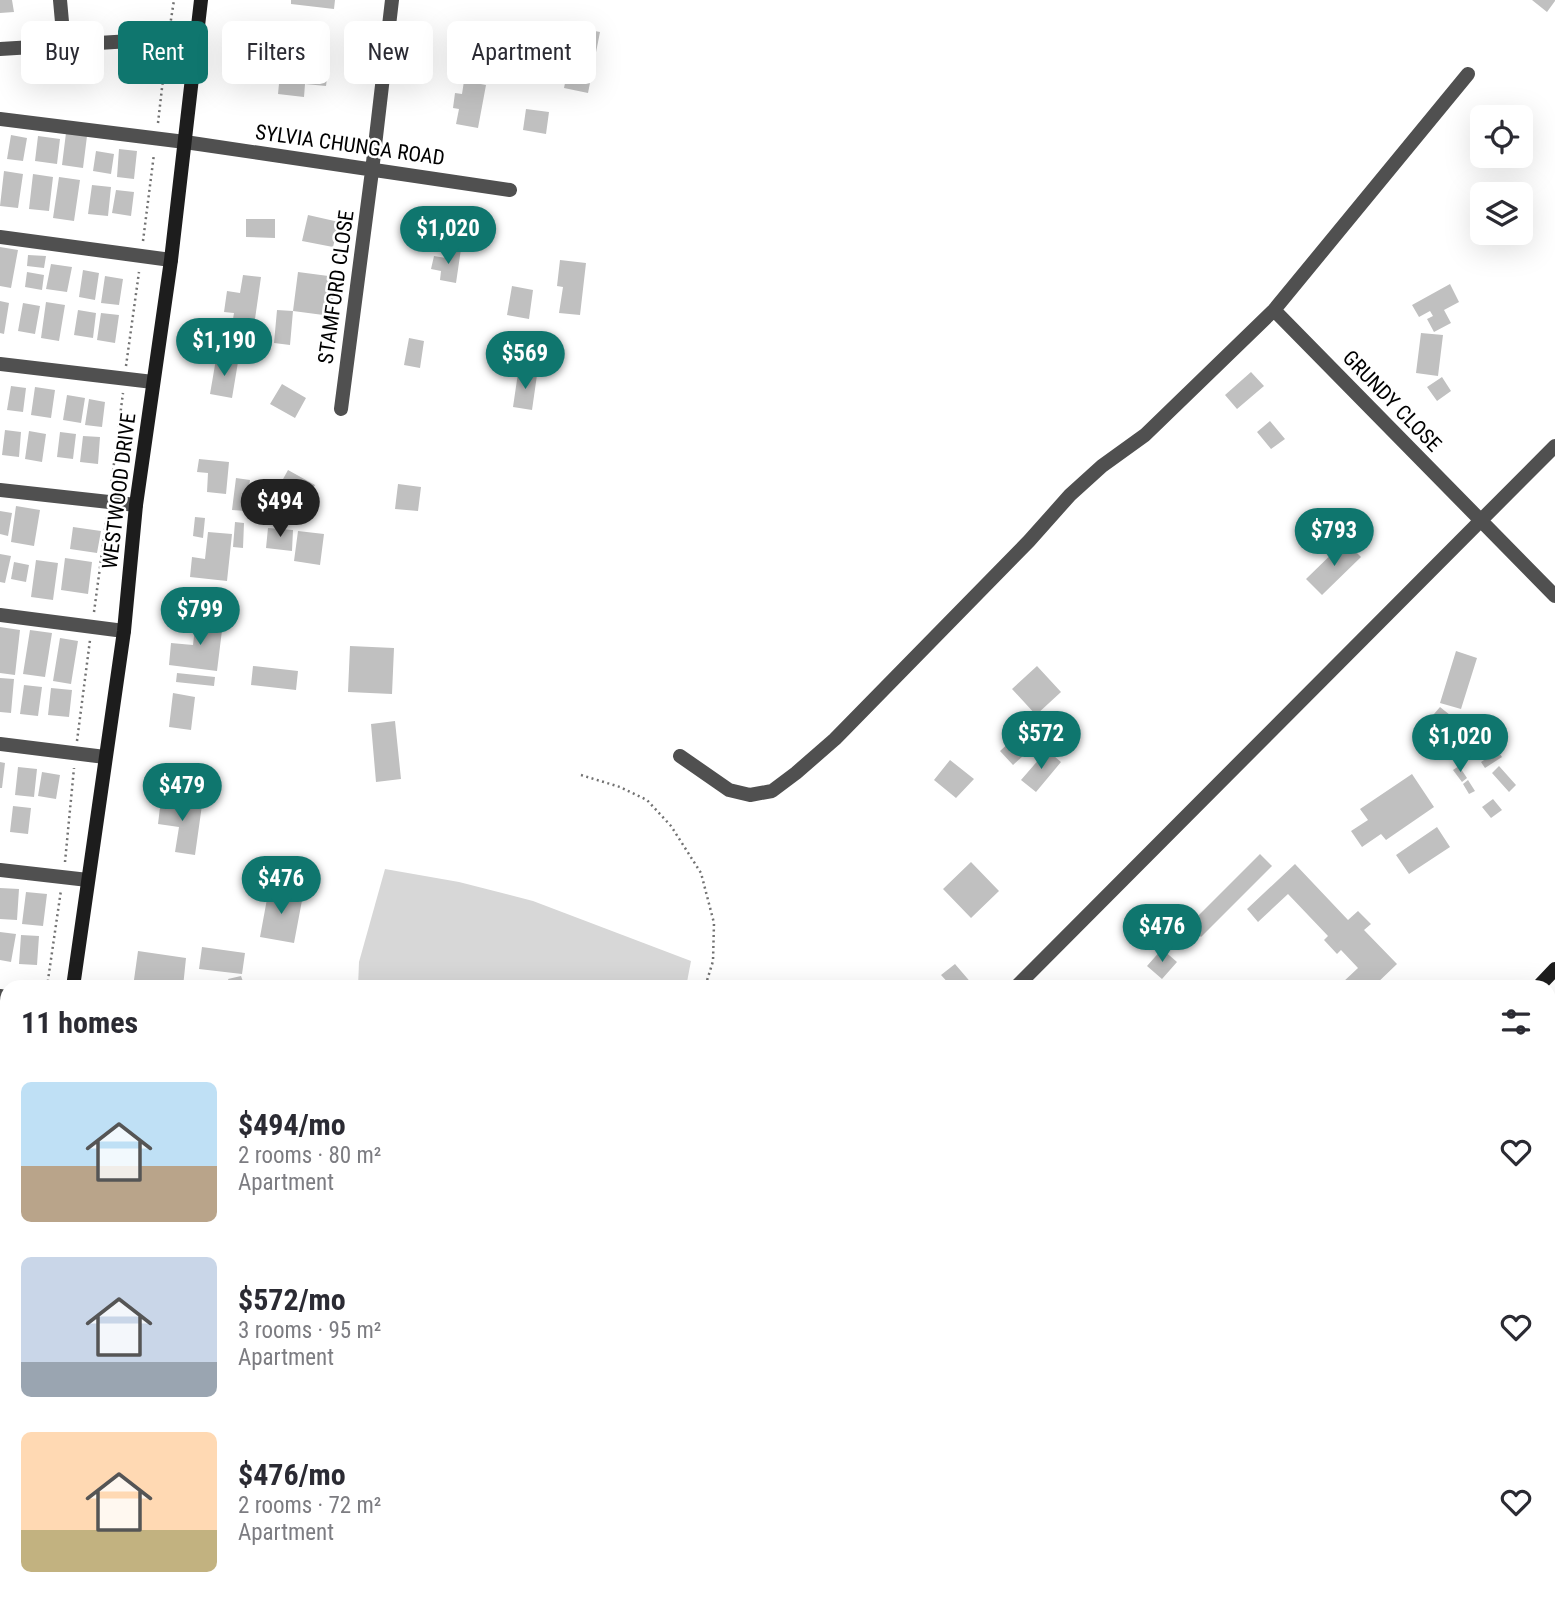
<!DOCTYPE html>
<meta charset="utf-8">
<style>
:root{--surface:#fff;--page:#f2f2f3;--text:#2b2b33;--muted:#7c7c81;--accent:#0f766e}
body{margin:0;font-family:"Roboto Condensed",sans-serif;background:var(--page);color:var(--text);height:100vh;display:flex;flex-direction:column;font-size:26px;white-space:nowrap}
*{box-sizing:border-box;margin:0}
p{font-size:23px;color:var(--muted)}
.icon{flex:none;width:38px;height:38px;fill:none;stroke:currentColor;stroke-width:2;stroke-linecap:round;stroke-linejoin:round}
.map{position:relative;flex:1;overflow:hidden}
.side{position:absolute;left:0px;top:980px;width:1556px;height:625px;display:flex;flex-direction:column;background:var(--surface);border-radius:21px 21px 0 0;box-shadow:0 7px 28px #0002}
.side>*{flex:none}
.top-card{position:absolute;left:21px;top:21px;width:700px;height:63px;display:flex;gap:14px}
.tools{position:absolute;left:1470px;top:105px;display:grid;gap:14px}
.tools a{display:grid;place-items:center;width:63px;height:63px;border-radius:10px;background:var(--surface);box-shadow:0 7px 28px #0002;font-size:35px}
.price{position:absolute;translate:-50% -60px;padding:0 16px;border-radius:24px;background:var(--accent);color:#fff;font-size:23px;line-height:46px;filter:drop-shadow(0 2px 4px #0008)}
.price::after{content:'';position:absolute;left:50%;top:42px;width:21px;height:16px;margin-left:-10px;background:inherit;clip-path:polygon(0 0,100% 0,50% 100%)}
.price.current{background:#222;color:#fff}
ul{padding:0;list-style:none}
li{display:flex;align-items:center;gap:21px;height:175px;padding:0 21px}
li span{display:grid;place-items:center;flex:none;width:196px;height:140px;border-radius:10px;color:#555}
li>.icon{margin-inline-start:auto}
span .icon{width:84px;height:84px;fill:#fffc;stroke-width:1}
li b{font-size:30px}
h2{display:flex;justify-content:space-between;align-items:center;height:84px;padding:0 21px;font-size:30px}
.tag{padding:0 24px;border-radius:10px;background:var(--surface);box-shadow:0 7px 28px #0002;font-size:24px;line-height:63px}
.tag.current{background:var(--accent);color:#fff}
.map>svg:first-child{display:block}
.green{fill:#d7d7d7}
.building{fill:#c0c0c0}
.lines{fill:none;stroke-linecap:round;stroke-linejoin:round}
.path{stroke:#727272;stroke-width:2.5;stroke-dasharray:2 3.5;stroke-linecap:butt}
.street{stroke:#505050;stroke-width:14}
.secondary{stroke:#1d1d1d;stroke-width:14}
.labels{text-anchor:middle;stroke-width:5;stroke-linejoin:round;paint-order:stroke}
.street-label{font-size:21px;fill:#000;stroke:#fff}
</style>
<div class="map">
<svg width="1555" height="1604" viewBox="0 0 1555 1604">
<rect width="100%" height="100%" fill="#fff"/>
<!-- green -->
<path class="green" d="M385,869L459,882L533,901L691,961L686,987H358L359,962Z"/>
<!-- building -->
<path class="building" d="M0,0H12L14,12L0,13Z
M291,0H335L334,9L291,4Z
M1532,0H1555V1L1547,12Z
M559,24L600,32L588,93L564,88L573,44L555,40Z
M464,51L477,53L475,64L463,62Z
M274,53L297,56L296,66L328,70L326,86L305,84L304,97L278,94L280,73L271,72Z
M464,81L486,85L478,128L456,124L459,109L453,108L455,93L462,94Z
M526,109L549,112L546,134L523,130Z
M66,133L87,136L83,168L62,165Z
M11,135L27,138L23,161L7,159Z
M38,136L60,139L57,164L35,161Z
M119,149L137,151L134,179L117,177Z
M96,151L114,154L111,174L93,171Z
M4,171L23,174L18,208L0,206Z
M33,174L53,177L49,211L29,209Z
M59,177L80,180L74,221L53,218Z
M92,185L111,187L108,216L88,214Z
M116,190L134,192L131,216L112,213Z
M308,215L339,222L333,247L302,241Z
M246,219H275V238L246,237Z
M0,247L18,250L11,288L0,286Z
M461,249L456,283L440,280L441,271L431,269L434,256L446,258L448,250Z
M28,255L46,256L44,268L27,266Z
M560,260L586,263L580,315L559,313L563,287L557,286Z
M51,264L72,267L67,292L46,289Z
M83,270L99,273L95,300L79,297Z
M27,272L44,275L42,290L25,287Z
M298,272L336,277L331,316L293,311Z
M243,275L261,277L252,340L230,337L234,313L224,312L227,291L240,293Z
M105,276L123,279L119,305L101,303Z
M1450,284L1459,302L1444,310L1451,323L1434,332L1427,319L1433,316L1430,311L1419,317L1412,305Z
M512,286L533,290L529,319L507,315Z
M0,301L9,303L4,334L0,333Z
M46,302L65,305L59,341L41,338Z
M23,303L40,306L35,334L18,331Z
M78,310L96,313L93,338L74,335Z
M277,310L293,311L290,345L274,343Z
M101,313L119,315L115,343L97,340Z
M1421,333L1443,335L1438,376L1416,373Z
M409,338L424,341L420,368L404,365Z
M216,359L238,362L232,398L210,394Z
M1251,372L1264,386L1237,409L1225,395Z
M518,373L537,375L532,410L513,407Z
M1442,377L1451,391L1437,401L1427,387Z
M282,384L306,398L295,418L270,404Z
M11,386L26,388L23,412L7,410Z
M35,387L55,390L51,418L31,415Z
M67,395L85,398L81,423L63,420Z
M89,399L105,402L102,427L85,425Z
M1270,421L1285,439L1271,449L1257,432Z
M5,430L21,432L19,457L2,455Z
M29,431L46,434L42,462L25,459Z
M60,432L76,434L73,459L57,457Z
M83,436L100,437L98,464L80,462Z
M199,459L229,462L226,494L207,492L208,473L197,472Z
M288,470L315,485L305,504L277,490Z
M236,478L250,480L246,511L232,510Z
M398,484L421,487L418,511L395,509Z
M16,506L40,510L34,546L11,542Z
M0,511L12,513L8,536L0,534Z
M195,517L205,518L203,538L193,536Z
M235,522L244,523L243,548L233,547Z
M73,527L101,531L97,553L70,549Z
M268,528L293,530L292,551L266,548Z
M298,531L324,534L320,565L294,561Z
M208,532L232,534L227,581L190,577L192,557L205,559Z
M1345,541L1361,557L1322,595L1306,579Z
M0,554L11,556L5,583L0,582Z
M65,558L92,562L88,594L61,590Z
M36,560L58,563L53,600L31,597Z
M14,562L29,565L26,582L11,579Z
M196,618L223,622L217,671L169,665L171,643L193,645Z
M0,627L20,630L15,675L0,673Z
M30,630L52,633L45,677L23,674Z
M60,638L78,641L71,684L53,681Z
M350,646L394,648L392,694L348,692Z
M1456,651L1477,658L1461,709L1440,703Z
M253,666L298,671L296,690L251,685Z
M1037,666L1061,692L1036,715L1012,689Z
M177,673L215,677L214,686L176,682Z
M0,678L14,679L11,713L0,712Z
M24,685L42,687L38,716L20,714Z
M51,688L72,690L69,717L48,715Z
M173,693L195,697L191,730L169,727Z
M1440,707L1455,719L1443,734L1428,721Z
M395,721L401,779L376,782L371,724Z
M1021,732L1034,746L1013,765L1000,751Z
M1047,750L1061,762L1036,792L1021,780Z
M1498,751L1502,757L1485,768L1481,762Z
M950,760L974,779L956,798L934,780Z
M0,762L5,763L2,788H0Z
M1459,766L1467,778L1462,782L1453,770Z
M1499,766L1516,785L1509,792L1492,773Z
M18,767L37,769L34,797L15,795Z
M42,772L60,775L56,799L38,796Z
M1412,774L1434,807L1386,840L1381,834L1362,847L1351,831L1368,820L1360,809Z
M1468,780L1475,791L1469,794L1463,784Z
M161,799L202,805L195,855L175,852L179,827L158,824Z
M1493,799L1502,810L1491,818L1482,807Z
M13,806L31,808L28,834L10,832Z
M1437,827L1450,847L1409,874L1396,855Z
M1260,854L1272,866L1201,937L1189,925Z
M971,862L999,891L971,918L943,889Z
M1295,864L1348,920L1358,911L1371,924L1364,930L1397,964L1373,987H1347L1342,983L1358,968L1341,950L1337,954L1324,940L1328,936L1288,894L1258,922L1247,909Z
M0,888L19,889L17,920L0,919Z
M269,888L303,895L294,943L260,937Z
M26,892L47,894L43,926L22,924Z
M0,932L16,934L11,962L0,960Z
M21,935L39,936L37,965L19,964Z
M202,947L245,953L242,974L199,969Z
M1162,949L1177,962L1162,979L1147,966Z
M138,951L186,958L183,987H133Z
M955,964L973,985L971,987H952L941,975Z
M241,976L245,987H231L228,979Z
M0,1055L7,1056V1089H0Z
M0,1198L7,1199L6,1224H0Z
M1551,1260L1555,1262V1281L1549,1277Z
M1555,1356V1376L1549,1372V1366Z
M1549,1385L1555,1389V1401L1552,1405L1549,1404Z
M1555,1514V1535L1549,1531V1525Z
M1549,1541L1555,1545V1560L1552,1566L1549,1564Z"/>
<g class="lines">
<!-- path -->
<path class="path" d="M170,26L174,0
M158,123L166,53
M143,241L154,154
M126,366L139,272
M111,487L123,393
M94,612L107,515
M77,741L90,640
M581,775L620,787L647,800L671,826L701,873L714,923L713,961L705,987
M65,862L74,768
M47,987L61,890
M1549,1102L1555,1098"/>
<!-- street -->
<path class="street" d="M60,0L64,44
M0,49L196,37
M0,119L185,142L510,190
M0,237L171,260
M1274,310L1555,596
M0,364L153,382
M341,409L372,171L392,0
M0,490L136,505
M0,615L124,631
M0,744L105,757
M680,756L729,790L750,795L772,791L796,773L835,739L1029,541L1070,495L1102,466L1145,435L1274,310L1468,74
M0,870L88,880
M1016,987L1555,446
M0,996L7,997
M0,1128L7,1129
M1549,1200L1555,1189
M0,1261H7
M0,1325L7,1276
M0,1341H7
M1549,1460L1555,1449
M1449,1598L1461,1604
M1470,1604L1474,1598"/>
<!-- secondary -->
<path class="secondary" d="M73,987L124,631L136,505L171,260L201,0
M1538,987L1555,969
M0,1392H7"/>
</g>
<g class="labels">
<!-- street labels -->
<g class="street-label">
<text transform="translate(350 145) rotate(8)" y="7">SYLVIA CHUNGA ROAD</text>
<text transform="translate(336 287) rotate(-82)" y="7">STAMFORD CLOSE</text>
<text transform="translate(1392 401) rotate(46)" y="7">GRUNDY CLOSE</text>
<text transform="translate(119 491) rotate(-83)" y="7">WESTWOOD DRIVE</text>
</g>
</g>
</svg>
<div class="tools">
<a><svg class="icon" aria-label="locate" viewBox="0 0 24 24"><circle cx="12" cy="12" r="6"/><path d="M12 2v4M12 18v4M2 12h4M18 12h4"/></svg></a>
<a><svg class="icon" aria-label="layers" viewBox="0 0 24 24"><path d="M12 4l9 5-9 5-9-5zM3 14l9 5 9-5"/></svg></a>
</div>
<b class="price" style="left:448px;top:266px">$1,020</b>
<b class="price" style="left:224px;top:378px">$1,190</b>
<b class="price" style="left:525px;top:391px">$569</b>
<b class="price current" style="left:280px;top:539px">$494</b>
<b class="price" style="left:1334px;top:568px">$793</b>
<b class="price" style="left:200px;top:647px">$799</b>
<b class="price" style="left:1041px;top:771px">$572</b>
<b class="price" style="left:1460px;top:774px">$1,020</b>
<b class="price" style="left:182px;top:823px">$479</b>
<b class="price" style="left:281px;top:916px">$476</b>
<b class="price" style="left:1162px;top:964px">$476</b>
<div class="top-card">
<a class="tag">Buy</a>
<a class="tag current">Rent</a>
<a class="tag">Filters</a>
<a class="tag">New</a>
<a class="tag">Apartment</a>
</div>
<section class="side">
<h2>11 homes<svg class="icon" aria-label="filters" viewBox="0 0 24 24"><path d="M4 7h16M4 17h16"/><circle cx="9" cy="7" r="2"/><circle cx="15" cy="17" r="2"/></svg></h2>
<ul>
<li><span style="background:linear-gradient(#bfe0f5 60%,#b9a48a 0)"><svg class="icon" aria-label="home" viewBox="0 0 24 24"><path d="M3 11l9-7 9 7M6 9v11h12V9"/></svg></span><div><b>$494/mo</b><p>2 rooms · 80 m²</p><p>Apartment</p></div><svg class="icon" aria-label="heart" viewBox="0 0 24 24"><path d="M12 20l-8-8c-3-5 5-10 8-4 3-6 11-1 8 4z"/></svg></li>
<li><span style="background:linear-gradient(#c9d6e8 75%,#9aa5b1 0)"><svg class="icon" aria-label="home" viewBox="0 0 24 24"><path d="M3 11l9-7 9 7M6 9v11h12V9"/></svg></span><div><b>$572/mo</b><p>3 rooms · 95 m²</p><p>Apartment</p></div><svg class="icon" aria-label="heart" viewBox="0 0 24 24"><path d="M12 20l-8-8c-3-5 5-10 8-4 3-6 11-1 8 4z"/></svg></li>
<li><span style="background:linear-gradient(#ffd9b3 70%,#c2b280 0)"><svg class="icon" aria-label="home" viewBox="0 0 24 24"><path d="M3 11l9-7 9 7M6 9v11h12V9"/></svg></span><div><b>$476/mo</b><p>2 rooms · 72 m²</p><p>Apartment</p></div><svg class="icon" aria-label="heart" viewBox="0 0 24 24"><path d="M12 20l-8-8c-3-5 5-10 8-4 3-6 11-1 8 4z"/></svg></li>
</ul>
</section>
</div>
